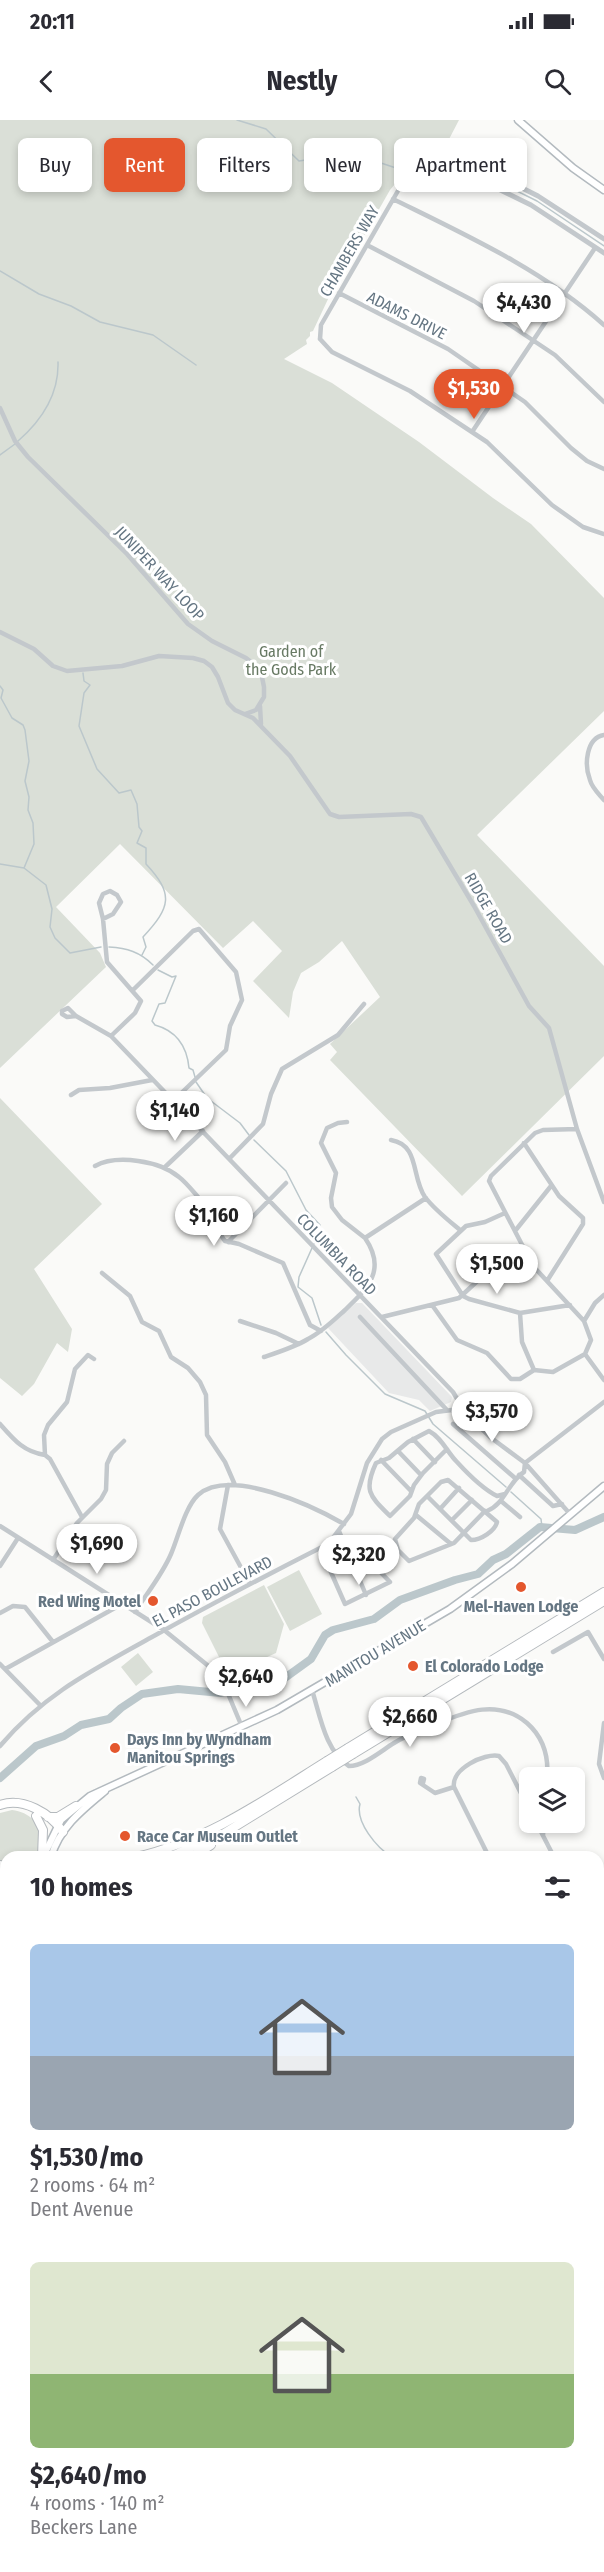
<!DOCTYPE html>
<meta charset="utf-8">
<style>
:root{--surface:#fff;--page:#f7f7f7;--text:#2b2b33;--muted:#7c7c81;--accent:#e4572e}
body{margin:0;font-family:"Fira Sans Condensed",sans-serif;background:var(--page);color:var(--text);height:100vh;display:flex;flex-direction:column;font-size:22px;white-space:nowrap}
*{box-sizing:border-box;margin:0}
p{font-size:20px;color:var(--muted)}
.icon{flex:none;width:33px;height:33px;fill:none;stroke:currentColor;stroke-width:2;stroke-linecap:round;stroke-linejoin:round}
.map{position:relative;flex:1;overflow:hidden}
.panel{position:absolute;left:0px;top:1731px;width:604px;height:722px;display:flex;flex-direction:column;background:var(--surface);border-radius:18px 18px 0 0;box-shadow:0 3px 9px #0003}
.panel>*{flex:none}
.hud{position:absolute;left:18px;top:18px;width:568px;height:54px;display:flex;gap:12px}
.controls{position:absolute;left:519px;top:1647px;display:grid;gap:12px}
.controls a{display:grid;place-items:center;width:66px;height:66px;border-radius:9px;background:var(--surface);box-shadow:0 3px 9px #0003;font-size:30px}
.price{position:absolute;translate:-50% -51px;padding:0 14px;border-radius:21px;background:#fff;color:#222;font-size:20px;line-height:39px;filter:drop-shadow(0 2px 3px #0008)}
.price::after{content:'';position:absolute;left:50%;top:36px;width:18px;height:14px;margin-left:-9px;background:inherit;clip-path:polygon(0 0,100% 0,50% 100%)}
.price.on{background:var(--accent);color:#fff}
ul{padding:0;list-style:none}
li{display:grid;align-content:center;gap:12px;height:318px;padding:0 30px}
li span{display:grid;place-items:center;height:186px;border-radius:9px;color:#555}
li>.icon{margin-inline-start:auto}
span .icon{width:108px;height:108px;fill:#fffc;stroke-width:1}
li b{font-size:26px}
h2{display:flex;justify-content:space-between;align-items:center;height:72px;padding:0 30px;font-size:26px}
.pill{padding:0 21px;border-radius:9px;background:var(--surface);box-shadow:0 3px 9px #0003;font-size:21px;line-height:54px}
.pill.on{background:var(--accent);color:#fff}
.status{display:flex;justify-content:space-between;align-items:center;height:42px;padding:0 30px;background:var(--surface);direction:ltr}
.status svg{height:16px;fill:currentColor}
header{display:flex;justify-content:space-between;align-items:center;height:78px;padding:0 30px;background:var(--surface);font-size:27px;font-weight:700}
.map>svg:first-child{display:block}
.built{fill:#e8e9e9}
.green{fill:#dadfd7}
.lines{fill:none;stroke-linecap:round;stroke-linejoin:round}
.stream{stroke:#bbc7cb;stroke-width:1.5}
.river{stroke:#bbc7cb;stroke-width:8}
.secondary-casing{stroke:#b3babf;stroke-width:9}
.trunk-casing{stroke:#b4b9bd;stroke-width:10}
.minor{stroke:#c3c8cc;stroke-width:4.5}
.tertiary{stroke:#c3c8cc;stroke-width:5}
.secondary{stroke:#fff;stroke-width:6}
.trunk{stroke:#fff;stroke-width:8}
.trunk-bridge-casing{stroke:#b4b9bd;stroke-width:10;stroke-linecap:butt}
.trunk-bridge{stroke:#fff;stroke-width:8}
.poi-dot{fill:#e4572e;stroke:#fff;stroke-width:2}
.labels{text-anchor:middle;stroke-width:6;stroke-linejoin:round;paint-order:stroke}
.street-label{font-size:16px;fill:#657683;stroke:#fff}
.park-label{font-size:16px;fill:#687a64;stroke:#fff}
.poi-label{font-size:16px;font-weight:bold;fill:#657683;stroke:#fff;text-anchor:start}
</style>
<div class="status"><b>20:11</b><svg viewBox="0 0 49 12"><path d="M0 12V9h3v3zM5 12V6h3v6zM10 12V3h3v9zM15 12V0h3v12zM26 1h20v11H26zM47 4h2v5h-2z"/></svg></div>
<header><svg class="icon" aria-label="back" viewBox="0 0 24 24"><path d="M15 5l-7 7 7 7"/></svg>Nestly<svg class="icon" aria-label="search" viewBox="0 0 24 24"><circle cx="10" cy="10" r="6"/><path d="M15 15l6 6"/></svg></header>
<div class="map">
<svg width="604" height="2452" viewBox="0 0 604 2452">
<rect width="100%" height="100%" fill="#fafaf8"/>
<!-- built -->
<path class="built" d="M356,1183H362L452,1277L451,1282L430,1291L419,1280L389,1273L328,1208Z"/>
<!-- green -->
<path class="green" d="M0,0H459L446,25L439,24L420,52L395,64L390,70L329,177L313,211L310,212V216L306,220L307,224L284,239L332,263L419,322L493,378L531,404L604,478V591L477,715L604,846V936L462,1076L330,940L337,932L330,924L380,877L342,821L319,842L301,853L293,872L289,898L253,861L282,831L253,801L223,828L120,724L56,787L100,833L106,847L0,948Z
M0,978L102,1084L34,1149L72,1209L68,1232L57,1223L34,1264L22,1276L0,1258Z
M299,1450L322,1494L290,1511L267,1467Z
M264,1465L284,1504L276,1533L228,1555L202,1503L203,1497Z
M138,1533L153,1552L136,1566L121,1547Z
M12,1690C37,1693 50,1716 35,1737H6V1746L0,1744V1693Z
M6,1794V1907L3,1905L0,1908V1795Z
M599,2248L604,2252V2394L598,2391Z
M6,2256V2379L0,2370V2262Z
M6,2418V2446L62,2447L63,2452H0V2439Z"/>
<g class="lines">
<!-- stream -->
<path class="stream" d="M237,0L266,9L299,41L351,33L399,49L410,47L431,29L435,31
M440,33L537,81L604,126
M0,151L39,174L71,186L100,202L153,215L196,245
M18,321C42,300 59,274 58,242
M0,335L15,324
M83,553L84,561L90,565L84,573L79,606L97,649L119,673L131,670L137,684L139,707L142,711L137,723L146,728V744C174,774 171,787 143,817L146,827L142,835
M0,566L3,570L1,578L12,598L23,605L25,610L29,641L25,661L29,677L28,690L33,703L34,724L24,748
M0,744L24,748L46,765L52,789L50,807L55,818L70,833L101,827
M109,827C127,828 140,832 153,845
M158,850L172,857L176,856L165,883L159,884L152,901L155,905C177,911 187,927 189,948L193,950L195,957
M196,962L207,978L240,1003L249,1015
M254,1020L286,1051L306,1090L320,1105V1112L314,1124
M312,1128L299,1157L298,1167L312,1178L321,1205
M326,1212L346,1235L385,1274L425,1291L433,1304L506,1367
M511,1372L541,1399L542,1407
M356,1677L360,1684C355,1702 377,1728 392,1737
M398,1737H410
M0,1780L6,1779"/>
<!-- river -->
<path class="river" d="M0,1658L36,1626L64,1616L81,1605L109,1599L121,1588L142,1574L178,1569L221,1573L258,1563L282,1560L311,1539L325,1515L333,1510L374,1499L400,1480L455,1460L478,1454L493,1440L506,1434L540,1407L575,1410L604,1397"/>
<!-- secondary casing -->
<g class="secondary-casing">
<path id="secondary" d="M518,0L573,48L604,70
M44,1735L61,1700L90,1676L277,1590L450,1489L512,1444L604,1366
M51,1737C60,1707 82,1690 105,1671
M0,1936L6,1929"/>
</g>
<!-- trunk casing -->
<g class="trunk-casing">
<path id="trunk" d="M348,1628L604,1472
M353,1634L604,1481
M0,1685C23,1677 50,1693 63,1712
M36,1696L43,1710L42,1737
M48,1697H58L76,1686
M136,1737C207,1721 266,1679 327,1641
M169,1737L223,1714L332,1647
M192,1737L211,1725
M0,1745L6,1747
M0,1754L6,1753
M0,1762L6,1761"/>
</g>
<!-- minor -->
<path class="minor" d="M471,42L482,21
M393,79C466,115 543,150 604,205
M367,125L474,181L555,235L604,282
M339,173L448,229L525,282L571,328L587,341L604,349
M320,219L332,232L410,271L487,322L552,385L583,407L604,414
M320,219L321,205L399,69L426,52L435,38
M0,288L15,321L28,337L127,434L188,504L212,521L246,538L256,546L262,557L264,567V577L256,590L245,594
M472,312L595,128
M0,512L34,529L53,546L67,551L122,546L159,536L193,538L204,541L212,547L218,557L228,583L235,590L253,598L290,636L330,694L339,697L411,694L421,697L474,786L529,886L549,908L577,1009L604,1082
M260,586L261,604
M604,615C586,618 584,645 590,660C592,668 599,674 604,680
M103,799L113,794L121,782L117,775L110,771L103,774L99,783L103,799L107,842L141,881L135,893L111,916
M133,870L193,811L199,809L236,852L242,880L230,906L226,930L173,981
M76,896L67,897L62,894V891L68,888L76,896L111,916L453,1272L466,1294L490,1317L525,1343L570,1394
M71,975L79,970L110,968L152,960
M347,1002L338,1003L327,1008L321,1023L336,1053L331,1078L332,1087L342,1100L365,1118
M577,1009L543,1010L535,1013L491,1056L489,1061L533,1146L584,1201L591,1220L585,1234L604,1260
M391,1020C420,1025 411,1057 425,1077C434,1089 448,1100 460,1110
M524,1023L559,1076L583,1098V1104L547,1161
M229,1039L263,1004L271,974L282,949L338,915L364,884
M95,1046C117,1034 160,1041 179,1057C187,1063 204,1084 210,1092C218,1101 218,1113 225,1121L239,1124L283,1143L310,1205L321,1211
M164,1048L203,1011
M505,1093L485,1102L466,1106L436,1134L463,1176L469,1179L520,1193L570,1185
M515,1111L551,1066
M228,1122L286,1063
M102,1153L130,1176L142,1202L159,1211L171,1237L188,1248L200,1262L206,1275L207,1315L225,1342L235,1365
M432,1185L457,1220L487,1233L511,1259H520L534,1250
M520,1193L522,1222L534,1250
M360,1197L446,1289
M382,1197L459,1178L485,1154L499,1146H533
M240,1201L276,1213L299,1224
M584,1201L595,1183L604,1175
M264,1237C279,1232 295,1227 308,1219C322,1212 333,1201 345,1190C368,1168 387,1150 365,1118L426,1078
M534,1250L553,1252L585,1234
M0,1304C14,1320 24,1332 45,1335
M453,1304L515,1358
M413,1319L435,1342
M447,1329L423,1353L414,1365L410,1376L390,1396C370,1376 363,1371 376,1343L389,1338L408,1322L429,1311C442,1318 447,1332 457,1342C468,1354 483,1369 497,1376L505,1374
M398,1331L421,1355
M381,1340L411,1371
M525,1343L604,1282
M519,1355L553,1386L562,1384
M448,1360L497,1402C495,1411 481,1420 471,1420L427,1376L441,1362Z
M228,1365L220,1409L250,1464
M427,1376L419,1384L414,1398L395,1419L398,1430L409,1441L454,1423L485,1391
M501,1381L520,1397
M440,1389L459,1368
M487,1391C505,1384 508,1362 524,1352L525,1343
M416,1395L451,1424
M82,1397L50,1339L45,1335L44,1315L48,1305L67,1282L75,1249L88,1235L94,1239
M452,1400L472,1380
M0,1406L164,1510L206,1544L217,1553L224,1564L242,1607
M339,1411L366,1475
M53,1440L77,1403L101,1379L106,1370L107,1344L112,1333L124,1321
M326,1441L345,1484L390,1462L359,1430
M0,1446L18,1418
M135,1492C147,1473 162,1455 171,1434C178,1418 185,1387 198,1375C230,1347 313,1386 344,1404
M0,1493L13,1486L25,1487L53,1522
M553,1532L588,1512L604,1539
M0,1544L40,1585
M7,1548L122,1484
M312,1570C320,1595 325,1631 349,1646C364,1646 381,1631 394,1623C407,1615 422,1610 436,1604C467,1591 498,1579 527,1603C544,1618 549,1636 547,1658
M604,1603L599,1644L604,1658
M0,1626C44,1574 93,1550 152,1517C208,1486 265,1456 322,1427L332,1419L351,1394L367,1343L382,1319L391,1312L436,1292L452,1290L466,1294
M423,1663L424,1659L421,1658L420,1663L435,1673L454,1667
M536,1702L554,1737
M543,1715L544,1702
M489,1737L454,1667C451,1649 484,1633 499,1636L506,1644L530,1691
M598,1829L604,1841
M598,1978L604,1984
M598,2032L604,2027
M0,2042V2048
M598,2049L604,2054
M0,2053L6,2050
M0,2078L6,2084
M598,2123L604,2129
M0,2169L6,2146
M0,2213L6,2212
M0,2254L3,2261
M598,2399L604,2403"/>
<!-- tertiary -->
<path class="tertiary" d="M604,119L538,76L441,27L435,38L531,85L604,133
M0,1791L6,1790
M523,2446V2452"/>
<!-- secondary -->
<use href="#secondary" class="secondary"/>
<!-- trunk -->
<use href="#trunk" class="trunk"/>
<!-- trunk-bridge casing -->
<g class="trunk-bridge-casing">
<path id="trunk-bridge" d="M327,1641L348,1628
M332,1647L353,1634"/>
</g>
<!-- trunk-bridge -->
<use href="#trunk-bridge" class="trunk-bridge"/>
</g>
<!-- markers -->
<g class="poi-dot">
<circle cx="521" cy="1467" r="6"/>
<circle cx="153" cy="1481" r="6"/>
<circle cx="413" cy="1546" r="6"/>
<circle cx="115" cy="1628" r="6"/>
<circle cx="125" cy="1716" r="6"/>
</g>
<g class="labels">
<!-- street labels -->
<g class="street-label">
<text transform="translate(349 131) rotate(-60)" y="6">CHAMBERS WAY</text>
<text transform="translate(407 195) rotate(27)" y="6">ADAMS DRIVE</text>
<text transform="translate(160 453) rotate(47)" y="6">JUNIPER WAY LOOP</text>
<text transform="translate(489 788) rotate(60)" y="6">RIDGE ROAD</text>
<text transform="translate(337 1134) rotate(46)" y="6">COLUMBIA ROAD</text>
<text transform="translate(212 1471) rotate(-28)" y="6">EL PASO BOULEVARD</text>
<text transform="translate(375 1533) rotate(-31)" y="6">MANITOU AVENUE</text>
</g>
<!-- park labels -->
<g class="park-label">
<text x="291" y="537">Garden of<tspan x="291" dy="18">the Gods Park</tspan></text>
</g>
<!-- poi labels -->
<g class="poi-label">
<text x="141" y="1487" text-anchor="end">Red Wing Motel</text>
<text x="521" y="1492" text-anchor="middle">Mel-Haven Lodge</text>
<text x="425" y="1552">El Colorado Lodge</text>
<text x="127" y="1625">Days Inn by Wyndham<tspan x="127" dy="18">Manitou Springs</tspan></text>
<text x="137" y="1722">Race Car Museum Outlet</text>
</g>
</g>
</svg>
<div class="controls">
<a><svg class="icon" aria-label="layers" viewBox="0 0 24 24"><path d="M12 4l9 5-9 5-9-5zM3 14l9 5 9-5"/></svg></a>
</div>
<b class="price" style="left:524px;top:214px">$4,430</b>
<b class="price on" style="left:474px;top:300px">$1,530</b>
<b class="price" style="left:175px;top:1022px">$1,140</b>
<b class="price" style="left:214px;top:1127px">$1,160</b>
<b class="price" style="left:497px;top:1175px">$1,500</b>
<b class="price" style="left:492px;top:1323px">$3,570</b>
<b class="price" style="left:97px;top:1455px">$1,690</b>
<b class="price" style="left:359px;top:1466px">$2,320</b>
<b class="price" style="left:246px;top:1588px">$2,640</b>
<b class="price" style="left:410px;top:1628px">$2,660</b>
<div class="hud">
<a class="pill">Buy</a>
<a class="pill on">Rent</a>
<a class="pill">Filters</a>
<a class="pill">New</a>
<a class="pill">Apartment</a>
</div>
<section class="panel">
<h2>10 homes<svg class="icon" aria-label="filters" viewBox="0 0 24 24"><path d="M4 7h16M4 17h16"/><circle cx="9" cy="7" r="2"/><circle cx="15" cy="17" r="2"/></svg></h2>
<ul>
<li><span style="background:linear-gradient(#a9c7e8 60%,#9aa5b1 0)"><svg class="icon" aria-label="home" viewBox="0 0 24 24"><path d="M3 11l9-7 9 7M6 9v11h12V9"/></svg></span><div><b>$1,530/mo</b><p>2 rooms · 64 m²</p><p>Dent Avenue</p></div></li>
<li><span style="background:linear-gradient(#dfe7d0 60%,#8fb573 0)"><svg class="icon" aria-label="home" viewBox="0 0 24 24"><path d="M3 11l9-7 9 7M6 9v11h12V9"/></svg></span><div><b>$2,640/mo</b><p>4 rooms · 140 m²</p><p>Beckers Lane</p></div></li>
</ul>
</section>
</div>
